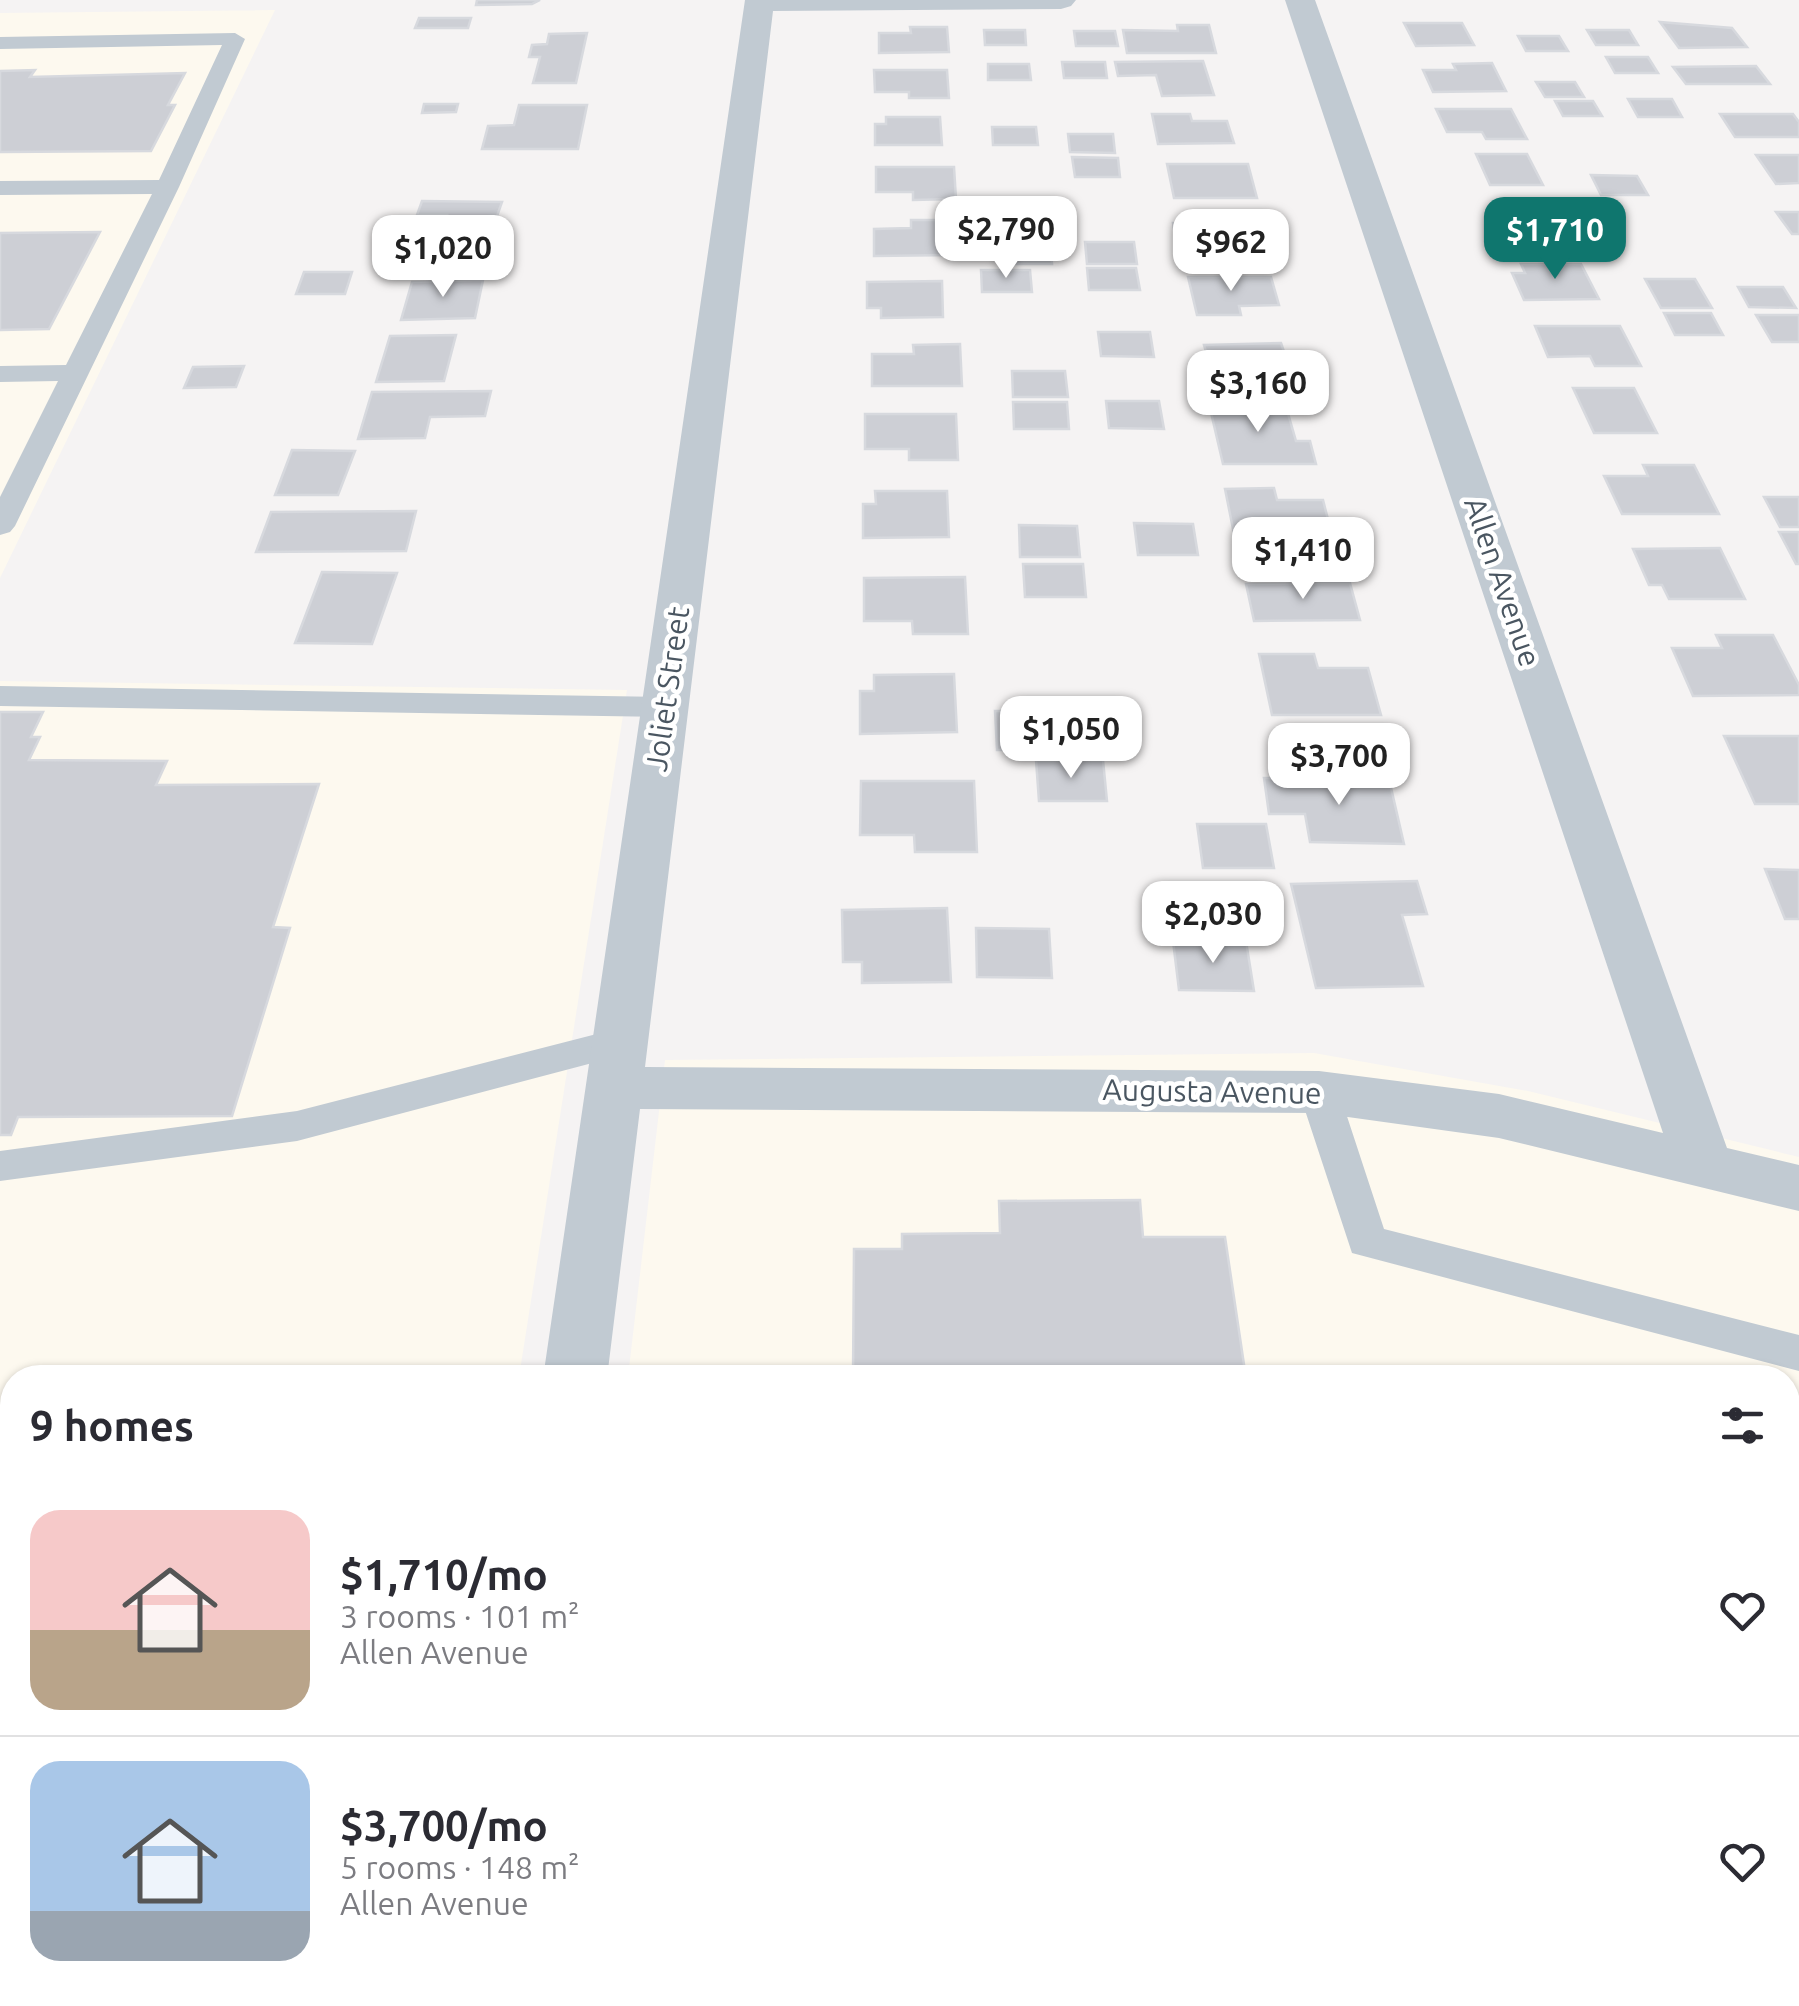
<!DOCTYPE html>
<meta charset="utf-8">
<style>
:root{--surface:#fff;--page:#f7f7f7;--text:#2b2b33;--muted:#7c7c81;--line:#e1e1e2;--accent:#0f766e}
body{margin:0;font-family:Ubuntu,sans-serif;background:var(--page);color:var(--text);height:100vh;display:flex;flex-direction:column;font-size:38px;white-space:nowrap}
*{box-sizing:border-box;margin:0}
p{font-size:32px;color:var(--muted)}
.icon{flex:none;width:55px;height:55px;fill:none;stroke:currentColor;stroke-width:2;stroke-linecap:round;stroke-linejoin:round}
.map{position:relative;flex:1;overflow:hidden}
.details{position:absolute;left:0px;top:1365px;width:1800px;height:642px;display:flex;flex-direction:column;background:var(--surface);border-radius:40px 40px 0 0;box-shadow:0 2px 8px #0004}
.details>*{flex:none}
.price{position:absolute;translate:-50% -85px;padding:0 22px;border-radius:20px;background:#fff;color:#222;font-size:32px;line-height:65px;filter:drop-shadow(0 2px 5px #0008)}
.price::after{content:'';position:absolute;left:50%;top:60px;width:30px;height:22px;margin-left:-15px;background:inherit;clip-path:polygon(0 0,100% 0,50% 100%)}
.price.selected{background:var(--accent);color:#fff}
ul{padding:0;list-style:none}
li{display:flex;align-items:center;gap:30px;height:250px;padding:0 30px}
li+li{border-top:2px solid var(--line)}
li span{display:grid;place-items:center;flex:none;width:280px;height:200px;border-radius:30px;color:#555}
li>.icon{margin-inline-start:auto}
span .icon{width:120px;height:120px;fill:#fffc;stroke-width:1}
li b{font-size:42px}
h2{display:flex;justify-content:space-between;align-items:center;height:120px;padding:0 30px;font-size:42px}
.map>svg:first-child{display:block}
.commercial{fill:#fdf9ef}
.building{fill:#cdcfd5;stroke:#d7d9de;stroke-width:2.5}
.lines{fill:none;stroke-linecap:round;stroke-linejoin:round}
.service{fill:#c1cad2;fill-rule:evenodd}
.minor{fill:#c1cad2;fill-rule:evenodd}
.labels{text-anchor:middle;stroke-width:9;stroke-linejoin:round;paint-order:stroke}
.street-label{font-size:30px;fill:#4a5661;stroke:#fff}
</style>
<div class="map">
<svg width="1799" height="2006" viewBox="0 0 1799 2006">
<rect width="100%" height="100%" fill="#f5f3f3"/>
<!-- commercial -->
<path class="commercial" d="M275,10L0,578V13Z
M0,681L627,690L519,1377L12,1378V1995H422L421,2006H0Z
M1314,1053L1528,1091L1799,1157V2006H554L555,1995H1788V1378L628,1377L665,1060Z"/>
<!-- building -->
<path class="building" d="M477,0H540L532,4L476,5Z
M419,18H471L468,28H415Z
M1660,22L1732,28L1747,47L1679,48Z
M1404,23H1462L1474,45L1416,46Z
M1177,25H1209L1216,53H1127L1123,30L1178,31Z
M910,27H947L949,52L879,53V33H911Z
M984,30H1025L1026,45H985Z
M1587,30H1629L1638,45H1596Z
M1074,31H1115L1118,46H1076Z
M587,33L576,83H533L540,57H529L532,45L547,44L549,34Z
M1518,36H1559L1568,51H1526Z
M1606,57H1648L1658,73H1615Z
M1203,61L1214,95L1162,96L1156,75L1118,76L1115,62Z
M1062,62H1105L1107,78H1064Z
M1492,63L1506,91L1433,92L1423,70H1456L1453,64Z
M988,64H1029L1031,80H988Z
M1756,66L1770,84H1686L1673,67Z
M35,70L30,77L185,73L168,105H175L151,151L0,152V71Z
M874,70H947L949,98H909V92H875Z
M1536,82H1575L1584,97H1545Z
M1628,99H1672L1682,117H1638Z
M1555,101H1593L1602,116H1563Z
M424,104H458L456,112L422,113Z
M519,105H587L578,149H482L488,126L514,125Z
M1436,109H1511L1527,139H1486L1482,132H1447Z
M1152,114H1190L1192,121H1227L1234,143L1158,144Z
M1720,114H1793L1799,122V137H1735Z
M886,117H940L942,145H875V124H886Z
M992,127H1036L1038,145H993Z
M1068,134H1113L1115,153L1070,152Z
M1476,154H1527L1543,185H1490Z
M1756,155H1799V183L1776,184Z
M1072,157L1118,158L1120,177H1075Z
M1167,164H1248L1257,198H1174Z
M876,167H954L956,199L913,200V192H876Z
M1591,175L1637,176L1648,195H1601Z
M422,201L502,202L484,253H433L447,215H417Z
M1510,208H1564L1581,243H1527Z
M1776,212H1799V234H1792Z
M911,220H954L956,255L874,256V229L911,228Z
M1173,223H1254L1259,246H1177Z
M100,232L49,329L0,330V233Z
M1085,242H1134L1137,264H1087Z
M1002,243H1051L1052,264H1003Z
M1521,264H1581L1599,299L1524,300L1512,273H1525Z
M1087,268H1136L1140,290H1089Z
M981,270H1030L1032,292H982Z
M304,272H352L345,294H296Z
M1188,277H1271L1279,305L1239,306L1241,315H1197Z
M1645,279H1695L1712,308H1661Z
M483,280L475,318L401,320L412,282Z
M942,281L943,317L881,318V308H867V282Z
M1738,287H1783L1796,308L1749,307Z
M1664,313H1711L1723,335H1675Z
M1756,315H1799V342H1772Z
M1535,326H1620L1641,366H1595L1590,356L1548,357Z
M1098,332H1150L1154,357L1101,356Z
M456,335L444,381L376,382L390,336Z
M1281,343L1294,381L1215,383L1204,345Z
M960,344L962,386H872V354H914L913,345Z
M244,366L236,387L184,388L193,367Z
M1012,371H1065L1068,397H1013Z
M1573,388H1634L1657,433H1594Z
M491,391L485,416L430,417L425,438L358,439L372,392Z
M1106,401H1159L1164,429L1109,428Z
M1013,402H1067L1069,429H1014Z
M1285,403L1296,441H1310L1316,464H1223L1209,404Z
M865,414H956L958,460H909V449H865Z
M292,450L355,451L338,495H275Z
M1643,465H1694L1719,514H1622L1604,476H1648Z
M1274,488L1277,500H1323L1333,539H1235L1225,489Z
M875,491H947L949,537L863,538V504H876Z
M1764,497H1799V527H1780Z
M416,511L406,551L256,552L271,512Z
M1134,523L1193,524L1198,555H1138Z
M1019,525L1077,526L1080,557H1020Z
M1779,532H1799V564H1796Z
M1720,548L1745,599H1669L1662,585H1649L1633,549Z
M1023,564H1083L1086,597H1025Z
M322,572L397,573L372,644L295,643Z
M965,577L968,634H913L912,621H864V578Z
M1350,583L1360,620L1254,621L1246,584Z
M1716,635H1773L1799,685V695L1693,696L1672,648H1722Z
M1259,654H1314L1318,668H1368L1381,715H1272Z
M954,674L957,732L860,734V691H874V675Z
M995,711H1086L1090,750H997Z
M0,712H43L31,737H40L29,760L167,761L156,785L319,784L273,927L290,928L232,1116L18,1117L11,1135H0Z
M1724,736H1799V804H1755Z
M1036,760H1103L1107,801H1039Z
M1264,778L1389,779L1404,844L1310,842L1305,814H1269Z
M861,781H974L977,852H915L914,835H860Z
M1197,824H1266L1274,868H1203Z
M1765,869L1799,870V919H1785Z
M1417,881L1427,914L1402,915L1423,986L1316,988L1291,884Z
M947,908L951,982L862,983V962H843L842,910Z
M976,928L1049,929L1052,978L977,977Z
M1173,941H1246L1254,991L1179,990Z
M1140,1200L1143,1237H1225L1246,1378H853L854,1249H902V1234L1000,1233L999,1201Z"/>
<g class="lines">
<!-- service -->
<path class="service" d="M235,33L245,39L179,187L15,526L10,532L0,535V497L58,381L0,382V366L66,365L152,194L0,195V181L159,180L222,45L0,49V37Z
M0,686L666,697L677,700L682,707L677,714L666,717L0,706Z
M620,1028L634,1032L639,1042L634,1052L297,1141L0,1181V1151L297,1111Z
M1319,1078L1333,1082L1339,1092L1384,1229L1799,1335V1371L1352,1253L1299,1092L1305,1082Z
M0,1723L12,1724V1772L0,1771Z"/>
<!-- minor -->
<path class="minor" d="M745,0H1076L1071,6L1061,9L773,11L645,1067L1319,1071L1499,1094L1663,1133L1285,0H1315L1727,1148L1799,1165V1211L1499,1138L1319,1113L640,1109L607,1378H543Z
M452,1995H532L530,2006H450Z"/>
</g>
<g class="labels">
<!-- street labels -->
<g class="street-label">
<text transform="translate(1502 582) rotate(71)" y="10">Allen Avenue</text>
<text transform="translate(668 689) rotate(-82)" y="10">Joliet Street</text>
<text transform="translate(1212 1092) rotate(1)" y="10">Augusta Avenue</text>
</g>
</g>
</svg>
<b class="price" style="left:1006px;top:281px">$2,790</b>
<b class="price selected" style="left:1555px;top:282px">$1,710</b>
<b class="price" style="left:1231px;top:294px">$962</b>
<b class="price" style="left:443px;top:300px">$1,020</b>
<b class="price" style="left:1258px;top:435px">$3,160</b>
<b class="price" style="left:1303px;top:602px">$1,410</b>
<b class="price" style="left:1071px;top:781px">$1,050</b>
<b class="price" style="left:1339px;top:808px">$3,700</b>
<b class="price" style="left:1213px;top:966px">$2,030</b>
<section class="details">
<h2>9 homes<svg class="icon" aria-label="filters" viewBox="0 0 24 24"><path d="M4 7h16M4 17h16"/><circle cx="9" cy="7" r="2"/><circle cx="15" cy="17" r="2"/></svg></h2>
<ul>
<li><span style="background:linear-gradient(#f6c9c9 60%,#b9a48a 0)"><svg class="icon" aria-label="home" viewBox="0 0 24 24"><path d="M3 11l9-7 9 7M6 9v11h12V9"/></svg></span><div><b>$1,710/mo</b><p>3 rooms · 101 m²</p><p>Allen Avenue</p></div><svg class="icon" aria-label="heart" viewBox="0 0 24 24"><path d="M12 20l-8-8c-3-5 5-10 8-4 3-6 11-1 8 4z"/></svg></li>
<li><span style="background:linear-gradient(#a9c7e8 75%,#9aa5b1 0)"><svg class="icon" aria-label="home" viewBox="0 0 24 24"><path d="M3 11l9-7 9 7M6 9v11h12V9"/></svg></span><div><b>$3,700/mo</b><p>5 rooms · 148 m²</p><p>Allen Avenue</p></div><svg class="icon" aria-label="heart" viewBox="0 0 24 24"><path d="M12 20l-8-8c-3-5 5-10 8-4 3-6 11-1 8 4z"/></svg></li>
</ul>
</section>
</div>
